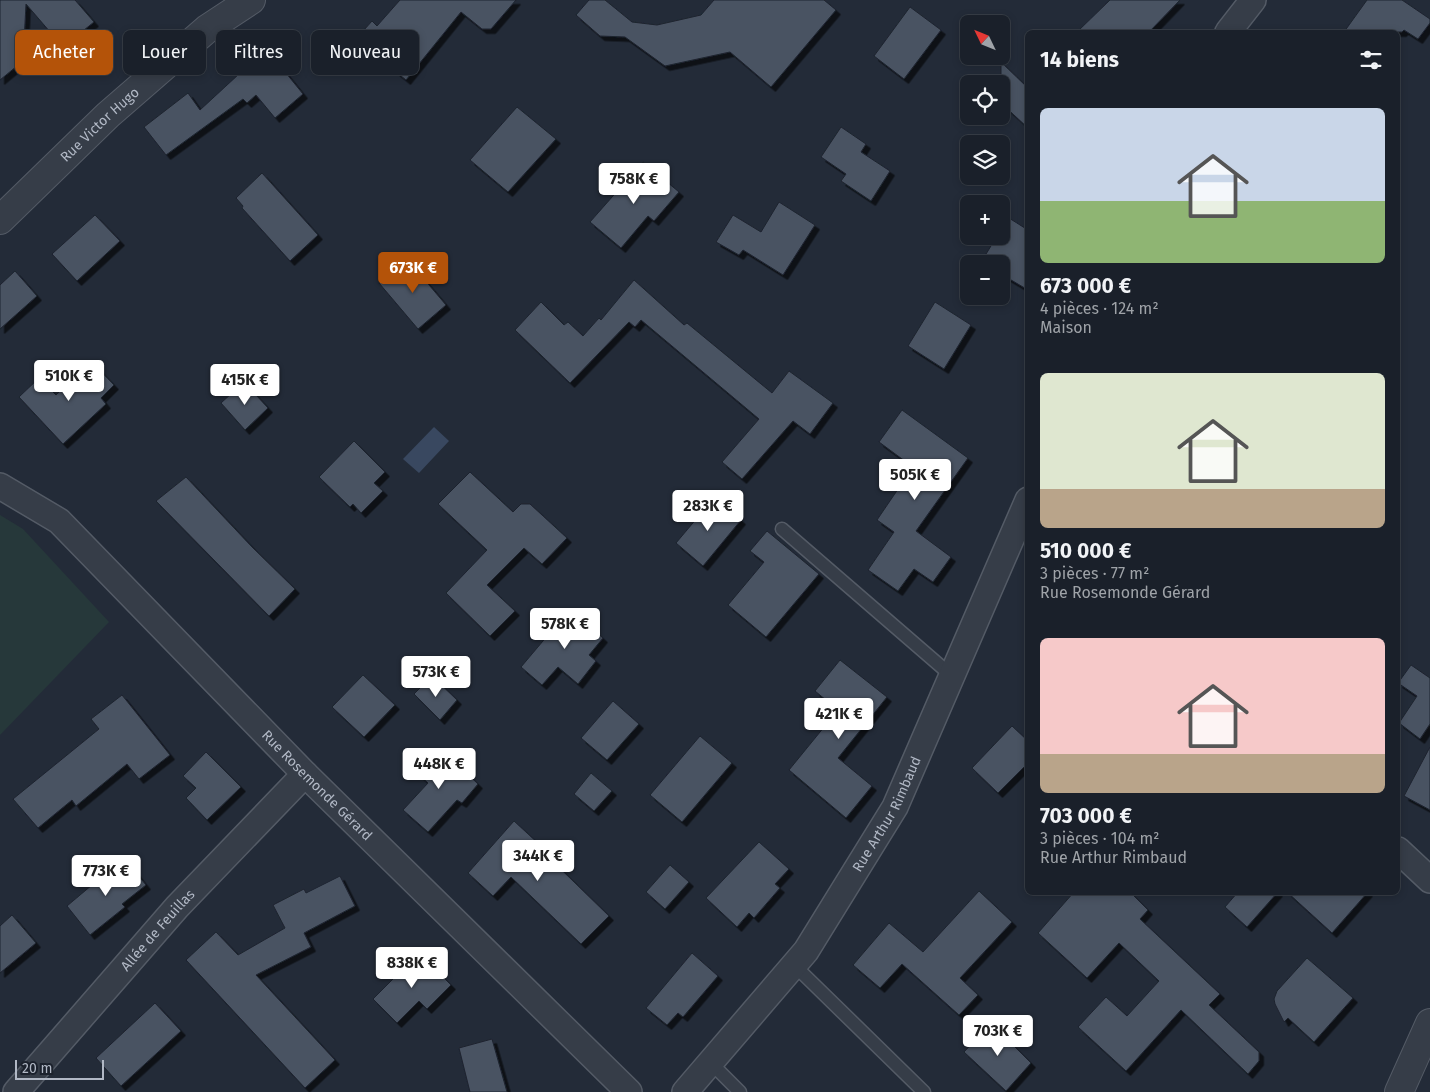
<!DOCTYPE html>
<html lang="fr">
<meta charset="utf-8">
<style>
:root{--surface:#1a202a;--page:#232832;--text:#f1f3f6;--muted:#9fa3a8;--line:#383e47;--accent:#b45309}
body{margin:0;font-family:"Fira Sans",sans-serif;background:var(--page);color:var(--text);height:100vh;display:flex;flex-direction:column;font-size:19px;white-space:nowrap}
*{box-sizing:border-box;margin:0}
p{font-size:16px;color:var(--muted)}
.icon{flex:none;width:28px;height:28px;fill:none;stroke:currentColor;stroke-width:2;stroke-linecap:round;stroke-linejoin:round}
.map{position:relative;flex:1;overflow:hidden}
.drawer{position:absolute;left:1025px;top:30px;width:375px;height:865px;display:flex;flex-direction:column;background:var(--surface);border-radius:8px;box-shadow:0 2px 8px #0003,0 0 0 1px var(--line)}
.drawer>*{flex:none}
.banner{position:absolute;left:15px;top:30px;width:475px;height:45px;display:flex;gap:10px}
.needle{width:32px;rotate:313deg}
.tools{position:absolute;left:960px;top:15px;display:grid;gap:10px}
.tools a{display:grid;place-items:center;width:50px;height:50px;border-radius:8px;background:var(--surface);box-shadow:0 2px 8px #0003,0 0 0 1px var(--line);font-size:25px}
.scale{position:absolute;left:15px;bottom:12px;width:89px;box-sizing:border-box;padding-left:5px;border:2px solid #b1b8c5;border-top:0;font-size:14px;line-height:18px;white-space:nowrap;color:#b1b8c5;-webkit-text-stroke:4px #1c222d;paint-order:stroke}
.price{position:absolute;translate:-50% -42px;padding:0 11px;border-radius:5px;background:#fff;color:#222;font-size:16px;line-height:32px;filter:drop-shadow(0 1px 2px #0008)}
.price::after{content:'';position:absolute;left:50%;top:30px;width:15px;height:11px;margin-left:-8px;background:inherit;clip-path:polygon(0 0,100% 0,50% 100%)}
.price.selected{background:var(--accent);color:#fff}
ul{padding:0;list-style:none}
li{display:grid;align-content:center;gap:10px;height:265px;padding:0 15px}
li span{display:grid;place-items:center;height:155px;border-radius:8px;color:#555}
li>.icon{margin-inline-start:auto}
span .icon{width:90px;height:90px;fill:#fffc;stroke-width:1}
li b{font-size:21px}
h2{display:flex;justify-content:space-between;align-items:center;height:60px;padding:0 15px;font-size:21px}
.chip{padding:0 18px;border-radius:8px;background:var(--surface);box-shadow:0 2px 8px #0003,0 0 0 1px var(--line);font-size:18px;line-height:45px}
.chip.selected{background:var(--accent);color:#fff}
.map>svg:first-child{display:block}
.green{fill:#26383a}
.water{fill:#394860}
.building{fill:#495262;stroke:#1e242f;filter:url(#shadow)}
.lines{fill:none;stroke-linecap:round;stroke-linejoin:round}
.service-casing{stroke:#545b66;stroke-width:15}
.minor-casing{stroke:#545b66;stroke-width:28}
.tertiary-casing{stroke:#545b66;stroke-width:30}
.service{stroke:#363d48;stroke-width:12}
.minor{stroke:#363d48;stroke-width:25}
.tertiary{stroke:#363d48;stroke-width:28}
.labels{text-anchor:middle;stroke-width:4.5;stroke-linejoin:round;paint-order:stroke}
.street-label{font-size:14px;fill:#b1b8c5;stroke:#1c222d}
</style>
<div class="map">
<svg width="1430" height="1092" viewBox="0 0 1430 1092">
<defs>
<filter id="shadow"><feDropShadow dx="4.5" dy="4.5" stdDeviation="0" flood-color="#0009"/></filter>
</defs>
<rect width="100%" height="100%" fill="#232b38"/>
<!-- green -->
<path class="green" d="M0,515L23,529L109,622L0,735Z"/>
<!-- water -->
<path class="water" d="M434,427L449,441L419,473L403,459Z"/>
<!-- building -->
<path class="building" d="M0,0H75L94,22L63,47L26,4L23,61L0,80Z
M400,0H516L491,29H482L461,12L406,80L356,39L372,21L377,26Z
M589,0H605L632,22L657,25L701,15L714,0H824L836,10L771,87L730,52L665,66L625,37L600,36L576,15Z
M1110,0H1180L1149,32H1077Z
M1367,0H1402L1430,19V23L1418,39L1404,30L1402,32H1344Z
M910,7L941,30L904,79L874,56Z
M260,41L303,94L275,118L256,95L247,103L243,99L166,155L144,127L188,93L200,110L239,74L231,64Z
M1001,62L1028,88V128L1001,103Z
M517,107L556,139L508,192L470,160Z
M841,127L866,144L861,152L890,171L871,201L841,181L846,174L821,157Z
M643,162L679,192L654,221L648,216L621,248L590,222Z
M262,173L318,235L290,261L242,208L243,206L236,198Z
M779,202L815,225L783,275L743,250L739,255L716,242L733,215L761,232Z
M1001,213L1028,230V290L1001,274V264H980L997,236H1001Z
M95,215L120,241L77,281L52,254Z
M407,259L446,305L418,329L379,283Z
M15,271L37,296L0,329V285Z
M634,280L684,325L687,323L772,393L789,371L833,403L810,434L793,421L742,479L722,462L759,419L641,320L635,327L629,322L570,383L515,330L541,302L564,325L568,322L583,336L599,318L601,320Z
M935,302L971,325L944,369L908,346Z
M91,361L114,385L101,398L106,404L63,444L19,397L39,378L56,395Z
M244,382L268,408L245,430L221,403Z
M902,410L968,458L916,531L951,557L933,582L914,569L898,591L868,570L894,532L877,520L913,467L879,442Z
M354,441L385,472L374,483L383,491L361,513L353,504L350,507L319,477Z
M470,472L513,512L521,504H530L567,538L542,564L524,548L487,585L515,611L490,636L446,593L487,550L438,504Z
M186,477L252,547L295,589L269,616L156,501Z
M714,498L741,520L703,566L676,543Z
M767,531L819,574L766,637L728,605L764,562L750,551Z
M570,609L603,638L589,655L596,661L578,684L558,667L542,685L521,667Z
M840,660L887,697L838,758L872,786L846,818L789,770L838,710L815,691Z
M1411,665L1430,678V724L1420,739L1399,723L1417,696L1398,683Z
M363,675L395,705L364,737L332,707Z
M432,676L457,700L440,720L414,694Z
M122,695L170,755L139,779L127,764L76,806L72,800L38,828L13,799L99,729L91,719Z
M613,701L639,724L607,760L581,738Z
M1012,726L1028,741V763L998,793L972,768Z
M700,736L732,763L682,822L650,795Z
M1430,747V810L1404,796Z
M440,748L478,784L462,803L457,800L428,832L403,810L428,783L417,773Z
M206,752L241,787L207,820L186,798L196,788L183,776Z
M591,773L612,791L594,811L574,794Z
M514,821L540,845L538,847L609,916L581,944L511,877L493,896L468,873Z
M759,842L789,869L775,884L780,888L754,918L749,913L737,927L706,898Z
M124,858L146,885L122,904L125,907L90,935L67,906Z
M670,865L689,882L665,909L646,892Z
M340,876L355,906L304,933L311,947L256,975L335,1060L305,1088L186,960L216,932L238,955L285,928L273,905L304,889L306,893Z
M979,891L1012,922L960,978L978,995L959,1015L902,964L880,988L853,965L889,923L923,952Z
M1074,892H1130L1148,910L1140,919L1220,994L1209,1005L1259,1052V1061L1248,1074L1181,1010L1126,1071L1078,1027L1106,997L1127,1016L1159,981L1119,943L1087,978L1038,933Z
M1238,892H1278L1247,927L1225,907Z
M1287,892H1368L1332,933Z
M12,915L36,943L0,973V926Z
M419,953L451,985L427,1009L419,1001L397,1023L373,999Z
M692,953L718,976L683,1017L678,1013L667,1025L646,1008Z
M1307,958L1353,998L1314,1042L1288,1018L1284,1022L1275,1004L1274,999L1277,991Z
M155,1003L181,1031L121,1086L96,1058Z
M991,1023L1031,1063L1006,1091L964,1052Z
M492,1039L507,1092H470L459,1048Z"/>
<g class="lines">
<!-- service casing -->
<g class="service-casing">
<path id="service" d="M782,529L952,676
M794,965L924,1092
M710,1062L740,1092"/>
</g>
<!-- minor casing -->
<g class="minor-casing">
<g id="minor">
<path d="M1228,32L1253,0"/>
<path id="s1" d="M0,486L59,521L305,774L629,1092"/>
<path d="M1398,850L1430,880"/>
<path id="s2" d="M16,1092L177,907L305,774"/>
<path id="s3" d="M685,1092L806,951L895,807L1028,500"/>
</g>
</g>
<!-- tertiary casing -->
<g class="tertiary-casing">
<g id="tertiary">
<path id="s4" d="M0,220L108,115L207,29L251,0"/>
<path d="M1399,1092L1430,1023"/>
</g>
</g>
<!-- service -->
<use href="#service" class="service"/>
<!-- minor -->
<use href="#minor" class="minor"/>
<!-- tertiary -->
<use href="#tertiary" class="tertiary"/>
</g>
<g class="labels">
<!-- street labels -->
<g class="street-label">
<text dy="5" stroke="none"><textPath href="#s4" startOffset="138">Rue Victor Hugo</textPath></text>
<text dy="5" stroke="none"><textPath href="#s1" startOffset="438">Rue Rosemonde Gérard</textPath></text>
<text dy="5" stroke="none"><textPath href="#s3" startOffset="345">Rue Arthur Rimbaud</textPath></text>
<text dy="5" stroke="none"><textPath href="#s2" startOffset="215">Allée de Feuillas</textPath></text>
</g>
</g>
</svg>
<div class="tools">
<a><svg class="needle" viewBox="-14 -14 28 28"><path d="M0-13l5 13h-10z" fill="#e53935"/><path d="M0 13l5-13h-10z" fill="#9fa3a8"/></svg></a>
<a><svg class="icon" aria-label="locate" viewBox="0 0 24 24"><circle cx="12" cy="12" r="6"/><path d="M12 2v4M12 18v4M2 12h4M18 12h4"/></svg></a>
<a><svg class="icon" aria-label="layers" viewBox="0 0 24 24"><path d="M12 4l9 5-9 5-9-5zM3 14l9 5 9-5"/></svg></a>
<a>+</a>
<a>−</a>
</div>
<div class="scale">20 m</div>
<b class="price" style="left:634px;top:205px">758K €</b>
<b class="price selected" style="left:413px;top:294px">673K €</b>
<b class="price" style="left:69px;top:402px">510K €</b>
<b class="price" style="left:245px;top:406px">415K €</b>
<b class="price" style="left:915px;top:501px">505K €</b>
<b class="price" style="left:708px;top:532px">283K €</b>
<b class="price" style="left:565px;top:650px">578K €</b>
<b class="price" style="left:436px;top:698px">573K €</b>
<b class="price" style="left:839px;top:740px">421K €</b>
<b class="price" style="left:439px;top:790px">448K €</b>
<b class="price" style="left:538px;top:882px">344K €</b>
<b class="price" style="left:106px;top:897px">773K €</b>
<b class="price" style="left:412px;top:989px">838K €</b>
<b class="price" style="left:998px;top:1057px">703K €</b>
<div class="banner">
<a class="chip selected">Acheter</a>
<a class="chip">Louer</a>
<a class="chip">Filtres</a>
<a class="chip">Nouveau</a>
</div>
<section class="drawer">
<h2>14 biens<svg class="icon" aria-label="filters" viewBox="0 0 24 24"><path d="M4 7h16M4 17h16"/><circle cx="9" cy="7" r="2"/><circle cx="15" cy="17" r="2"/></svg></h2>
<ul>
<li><span style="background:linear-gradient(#c9d6e8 60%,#8fb573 0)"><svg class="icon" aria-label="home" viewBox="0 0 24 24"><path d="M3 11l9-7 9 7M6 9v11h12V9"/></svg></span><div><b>673 000 €</b><p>4 pièces · 124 m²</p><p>Maison</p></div></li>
<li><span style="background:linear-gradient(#dfe7d0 75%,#b9a48a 0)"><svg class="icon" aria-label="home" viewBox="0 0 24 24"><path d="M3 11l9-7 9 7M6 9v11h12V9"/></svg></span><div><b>510 000 €</b><p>3 pièces · 77 m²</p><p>Rue Rosemonde Gérard</p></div></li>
<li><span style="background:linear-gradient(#f6c9c9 75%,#b9a48a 0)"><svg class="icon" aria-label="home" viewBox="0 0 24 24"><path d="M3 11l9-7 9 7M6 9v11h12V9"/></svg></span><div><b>703 000 €</b><p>3 pièces · 104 m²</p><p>Rue Arthur Rimbaud</p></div></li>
</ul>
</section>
</div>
